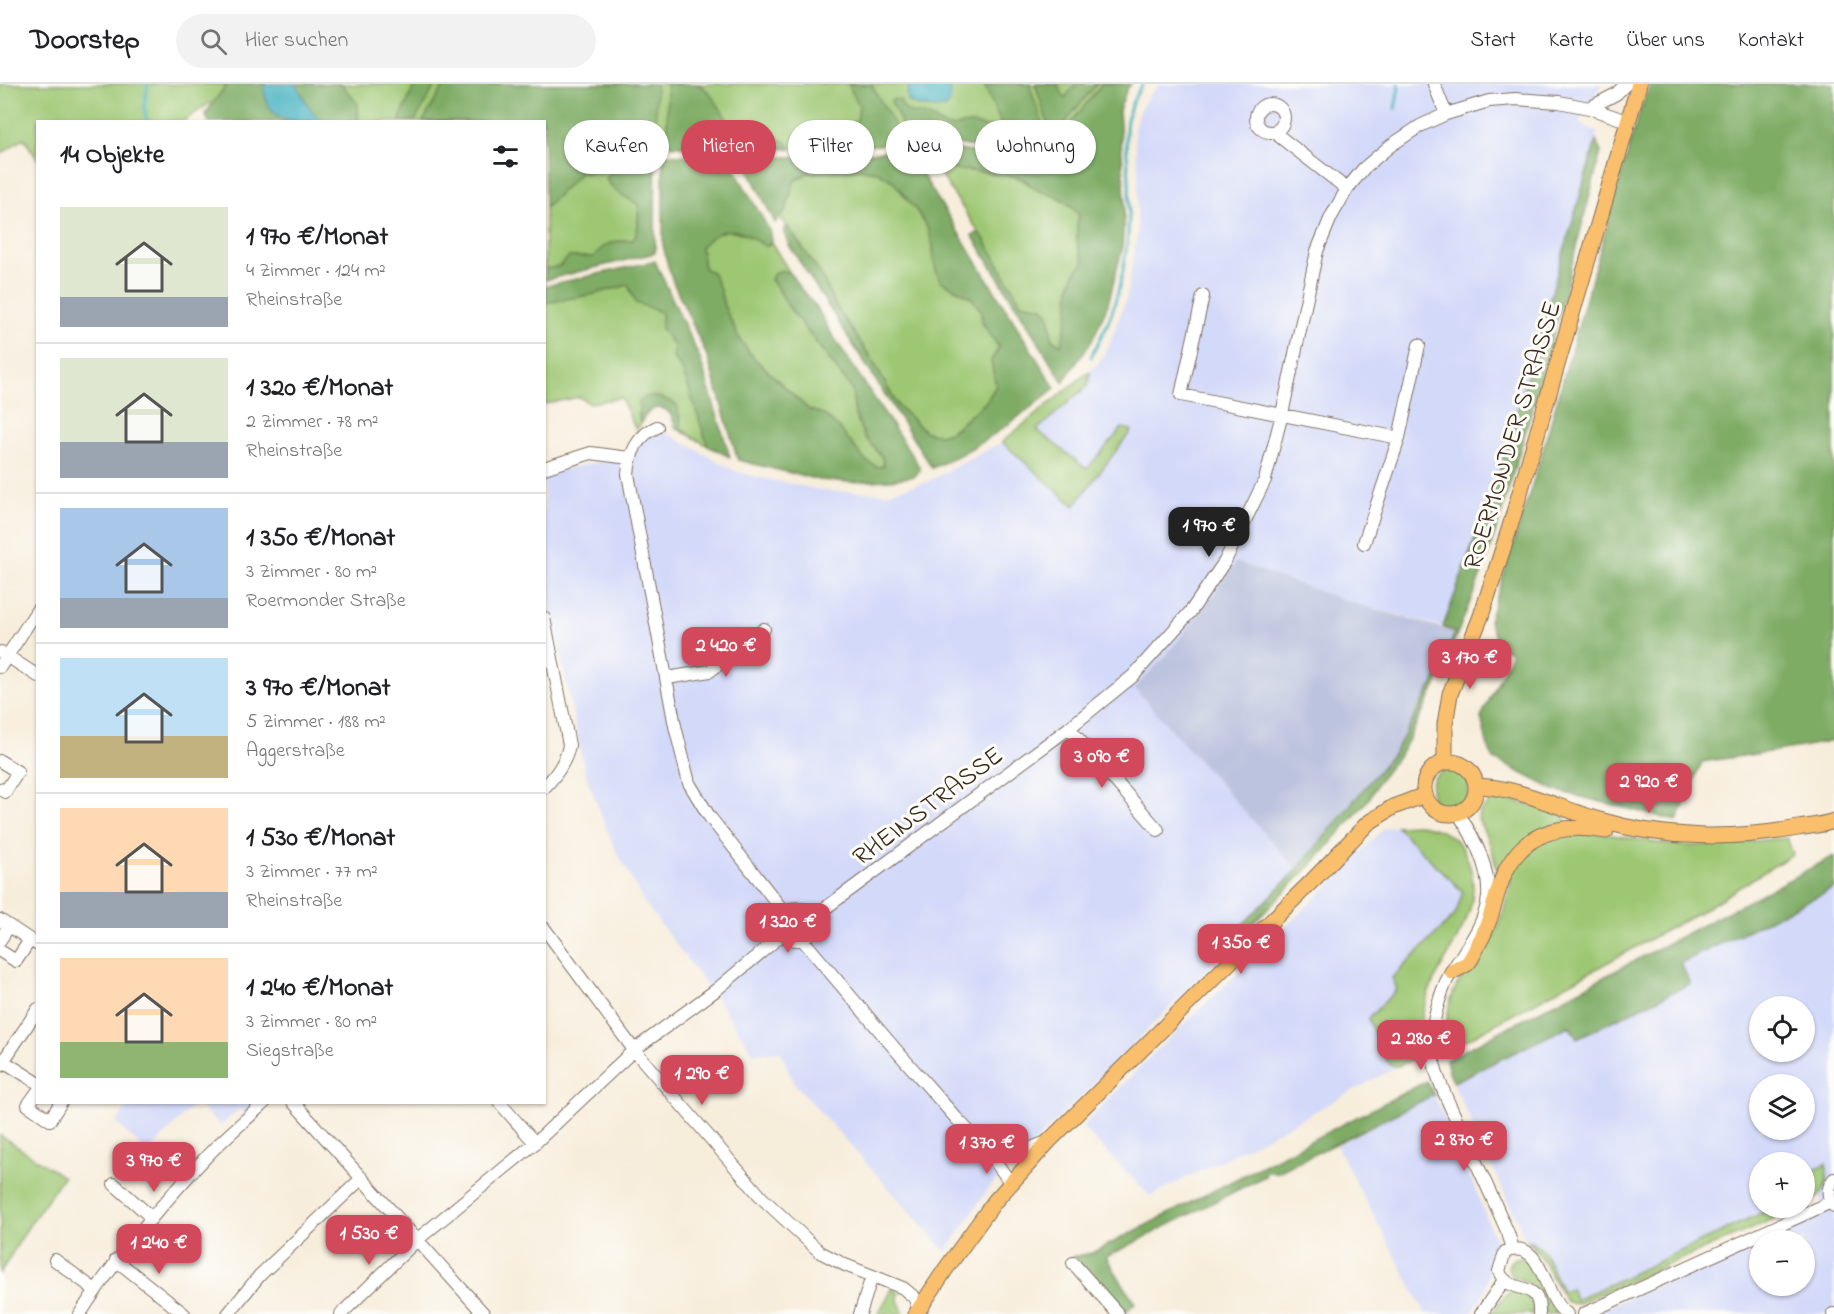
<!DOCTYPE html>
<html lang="de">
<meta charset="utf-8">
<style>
:root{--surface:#fff;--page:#f2f2f2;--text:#202124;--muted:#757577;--line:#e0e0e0;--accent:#d1495b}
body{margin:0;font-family:"Indie Flower",sans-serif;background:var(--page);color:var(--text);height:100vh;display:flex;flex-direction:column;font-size:22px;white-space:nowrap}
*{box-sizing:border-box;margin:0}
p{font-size:20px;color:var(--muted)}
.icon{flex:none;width:33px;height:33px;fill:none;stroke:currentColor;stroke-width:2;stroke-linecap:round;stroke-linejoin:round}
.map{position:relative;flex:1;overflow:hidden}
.details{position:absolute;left:36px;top:36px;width:510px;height:984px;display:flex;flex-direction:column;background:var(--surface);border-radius:0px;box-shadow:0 2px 4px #0004}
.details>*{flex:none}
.banner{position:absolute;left:564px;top:36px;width:570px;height:54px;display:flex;gap:12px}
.fabs{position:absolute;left:1749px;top:912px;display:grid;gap:12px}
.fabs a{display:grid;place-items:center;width:66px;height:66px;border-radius:50%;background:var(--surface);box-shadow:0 2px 4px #0004;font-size:30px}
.price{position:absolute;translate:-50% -51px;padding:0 14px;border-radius:12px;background:var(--accent);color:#fff;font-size:20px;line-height:39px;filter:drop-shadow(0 2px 3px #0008)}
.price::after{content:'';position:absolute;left:50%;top:36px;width:18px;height:14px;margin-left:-9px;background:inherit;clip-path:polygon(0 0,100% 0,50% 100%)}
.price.current{background:#222;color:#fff}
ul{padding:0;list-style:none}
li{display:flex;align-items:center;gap:18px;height:150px;padding:0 24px}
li+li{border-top:2px solid var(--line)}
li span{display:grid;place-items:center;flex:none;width:168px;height:120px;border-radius:0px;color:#555}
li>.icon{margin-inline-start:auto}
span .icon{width:72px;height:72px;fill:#fffc;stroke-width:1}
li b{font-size:26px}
h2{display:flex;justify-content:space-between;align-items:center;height:72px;padding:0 24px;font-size:26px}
.chip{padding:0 21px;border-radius:27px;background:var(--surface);box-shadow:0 2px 4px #0004;font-size:21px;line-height:54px}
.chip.current{background:var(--accent);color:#fff}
header{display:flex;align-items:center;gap:36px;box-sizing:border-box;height:84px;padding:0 30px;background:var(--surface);border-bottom:2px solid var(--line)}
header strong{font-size:28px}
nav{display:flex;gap:33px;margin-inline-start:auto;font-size:21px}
.search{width:420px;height:54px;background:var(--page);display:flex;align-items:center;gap:15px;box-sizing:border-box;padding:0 21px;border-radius:33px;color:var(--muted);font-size:22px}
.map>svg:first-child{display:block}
.built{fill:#d3d9f9;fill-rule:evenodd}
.industrial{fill:#bcc3de}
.green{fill:#9ec773;stroke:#6c7848;stroke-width:1.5}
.forest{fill:#7eac65;stroke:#5c6b42;stroke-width:1.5}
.water{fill:#43b1c1;stroke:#3f6e70;stroke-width:1.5}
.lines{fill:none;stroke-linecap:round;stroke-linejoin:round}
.stream{stroke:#43b1c1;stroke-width:3}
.minor-casing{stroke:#7d6e60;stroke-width:14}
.major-casing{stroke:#7d6e60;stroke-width:17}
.minor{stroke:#fff;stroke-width:12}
.major{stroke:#f9bf6d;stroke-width:15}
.labels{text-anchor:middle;stroke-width:6;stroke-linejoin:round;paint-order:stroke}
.street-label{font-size:26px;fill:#3b2a1e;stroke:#fdfcf7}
</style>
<header>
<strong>Doorstep</strong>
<div class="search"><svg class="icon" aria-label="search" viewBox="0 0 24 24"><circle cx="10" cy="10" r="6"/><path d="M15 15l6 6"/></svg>Hier suchen</div>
<nav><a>Start</a><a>Karte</a><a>Über uns</a><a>Kontakt</a></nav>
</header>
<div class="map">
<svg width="1834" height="1230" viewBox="0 0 1834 1230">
<rect width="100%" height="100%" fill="#fdfcf7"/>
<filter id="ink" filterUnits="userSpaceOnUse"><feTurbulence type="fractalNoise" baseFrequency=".0167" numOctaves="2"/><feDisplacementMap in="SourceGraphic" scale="12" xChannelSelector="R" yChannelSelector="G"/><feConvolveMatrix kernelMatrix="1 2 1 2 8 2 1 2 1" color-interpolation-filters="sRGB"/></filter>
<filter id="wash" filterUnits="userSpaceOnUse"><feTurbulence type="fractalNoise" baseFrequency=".008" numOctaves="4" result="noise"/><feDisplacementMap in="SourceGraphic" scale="24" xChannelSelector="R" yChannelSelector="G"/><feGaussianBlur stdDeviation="1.35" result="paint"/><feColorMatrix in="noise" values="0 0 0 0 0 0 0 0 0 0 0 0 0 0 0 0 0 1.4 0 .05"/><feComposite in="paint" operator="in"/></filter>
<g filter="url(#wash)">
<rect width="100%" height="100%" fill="#f7eddb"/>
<!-- built -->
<path class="built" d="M1160,0H1602L1579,38L1597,48L1596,57L1499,388L1443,543L1350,518L1236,478L1206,521L1164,574L1134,603L1297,786L1235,849L1239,854L988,1105L946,1168L794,999L780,967L753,969L719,918L644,818L612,759L585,689L545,497L544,391L573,383L628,372L654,342L735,387L761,394L825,407L885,409L927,398L1002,358L1096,282L1109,262L1127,212L1137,150L1138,87L1134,45L1139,27L1149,12Z
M1396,742L1463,807V823L1417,888L1413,974L1279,1047L1150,1112L1082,1043L1141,982L1330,800L1383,745Z
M1834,804V1230H1592L1759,1157L1760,1202H1804V1156H1761L1824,1129L1820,1113L1823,1108L1826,1080L1807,1088L1816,1104L1805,1109L1804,1078H1760V1124H1772L1576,1216L1562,1208L1543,1166L1526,1155L1456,1006L1454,998L1569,942L1577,953L1690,900L1681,879ZM1760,922H1804V968H1760ZM1760,1000H1804V1046H1760Z
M1434,1011L1465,1080L1496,1157L1485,1208L1472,1230H1426L1336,1061Z
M130,1019V1018L195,1019L148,1069L116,1039Z
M196,1019H258L245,1031L239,1025L221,1042Z"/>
<!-- industrial -->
<path class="industrial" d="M1236,478L1350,518L1455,548L1439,589L1396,666L1297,786L1134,604L1164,574L1206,521Z"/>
<!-- green -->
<path class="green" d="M0,0H1123L1080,88L1011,60L918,45L884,52L868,58L834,64L739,66L698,64L648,57L544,38H286L210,19L184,37L38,38L37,75L24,54L0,71Z
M934,80C959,90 990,85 1016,93C1026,96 1031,104 1040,107C1055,112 1069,117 1079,131C1075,148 1076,162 1084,178C1067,197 1071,209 1068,232C1067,242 1064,251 1062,261L1052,255L1049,230L1042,223L1021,219L983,153L979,149Z
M858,85L878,88L893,97L916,126L927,143L933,161V176L940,197L971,213L980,225L983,240L998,261L999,264L991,277L996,302L986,318L950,348L940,351L926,348L898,322L871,274L835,221L822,192L780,133L786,126L794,97L808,89Z
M614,86L606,95C614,108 626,113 639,121C637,136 641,142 633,156C611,158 609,156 593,173H569L558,183L545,185V124L580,89Z
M723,146C741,147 751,152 766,163L771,158L790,189L782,187L771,196L778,204L788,222L852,305L855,331L864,352L882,373L884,382L877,383L865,376L823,330L809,326L752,272L739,254L724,222L720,206L704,184L701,163L710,154Z
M628,201L636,219L661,228L668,255L675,262L673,274L683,287L708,362L689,351L681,344L680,333L670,317L638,328L640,341L636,346L621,314L589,319L579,313L545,320L544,219L594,210Z
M1087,289H1090L1088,301L1037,346L1087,385L1122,344L1132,346L1074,422L1002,358Z
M1431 705a19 19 0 1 1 38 0a19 19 0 1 1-38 0Z
M1495,713L1539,723L1566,733V739L1498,790L1491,762L1478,735L1479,729Z
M1420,741C1438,744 1457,752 1465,769C1493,829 1440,867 1425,920C1420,936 1421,954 1422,971L1398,982L1390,981L1382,969L1368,935L1397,905L1392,894L1454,832C1459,825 1459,816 1463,808L1396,742Z
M1601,749L1670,761L1694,762L1787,754L1793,770L1703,826L1470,954L1446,964C1446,943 1446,921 1457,901C1463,891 1474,883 1481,873C1497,851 1506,823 1511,796L1507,792L1524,768L1546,753Z
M0,1051L63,1093L30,1140L0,1189Z
M1826,1080C1830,1100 1824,1113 1805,1121L1804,1109L1816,1104L1807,1088Z
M1772,1124H1799L1577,1220L1569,1219L1565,1216L1539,1170L1526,1155L1543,1166L1562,1207L1570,1204L1576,1216Z
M1515,1174H1521L1531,1178L1557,1230H1546C1545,1205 1532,1200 1512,1192L1508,1183L1510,1178Z
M892,1205L899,1209L898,1216L903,1228L902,1230H878Z
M1515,1208C1527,1210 1534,1217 1533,1230H1491L1506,1210Z"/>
<!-- forest -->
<path class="forest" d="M227,0H341L358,20V38H209L205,30Z
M415,0H436L415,37H399Z
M445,0H656L655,169L545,196V185L558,183L569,173H593C609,156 611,158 633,156C641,142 637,136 639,121C626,113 614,108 606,95L613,86L580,89L545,124L544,38L423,37Z
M667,0C676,0 687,0 695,0C717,5 724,41 741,52C750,58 764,55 774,55C778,55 783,57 787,58L790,63L732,67L667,61Z
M848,0H871L899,49L880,61L800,63L798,56C816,46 838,47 857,37L859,22Z
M984,0H1029L1050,61L1040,69L1021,71L907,52L891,17L894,15L900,16C907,36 915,26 930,33C938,37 941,43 951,43C957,43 963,40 970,40C984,40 985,47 1001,40Z
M1035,0H1057L1065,14L1076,0H1097L1075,26L1053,55Z
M1102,0H1131L1127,5L1119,26L1125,116L1122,166L1108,220L1092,257L1063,298L972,151L979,149L983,153L1021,219L1042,223L1049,230L1052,255L1061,261L1068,232L1070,201L1076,187L1084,178C1076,161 1075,149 1079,131L1074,124L1063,116L1051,110L1037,106L1025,96L1017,93L975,87L944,85L933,80L925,74L921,66L924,60L1021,76L1043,73Z
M1650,0H1834V656L1802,663L1702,678L1677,737L1554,706L1494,675L1488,664L1481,633L1512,569L1498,561L1489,537L1540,376L1637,36Z
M1596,57L1601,68L1550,264L1500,434L1481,491L1437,600L1403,666L1377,699L1371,712L1319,773L1239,854L1234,849L1297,786L1396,666L1439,589L1455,548L1443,543L1499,388Z
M906,64L1055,304C1015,337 979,364 932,384L789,161L784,149V145L788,143L822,192L835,221L871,274L898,322L926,348L940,351L951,348L986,318L996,302L991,277L999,264L998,262L983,240L980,225L971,213L940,197L933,176V161L927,143L916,126L893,97L878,88L858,85L808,89L794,97L786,126L775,139L743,75C797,71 852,74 906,64Z
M663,70L731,74L740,95L770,147L771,158L766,163C741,145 724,137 701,163L704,184L713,189L720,206L724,222L739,254L752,272L809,326L823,330L839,344L865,376L877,383L884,382L882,373L864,352L855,330L852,305L788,222L778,204L771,195L774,189L782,186L790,189L801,205L817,224L831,249L916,377L920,386L915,392L890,396L850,398L819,396L738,376L707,272L673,198L668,182L663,161Z
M655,177L700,275L730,373L708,362L683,287L673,273L675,262L661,245V228L636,219L628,201L594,210L545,219V202Z
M647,312C658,312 668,315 677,321L681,344L689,351L675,344C672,318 649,318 640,341L639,318Z
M1834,772V804L1681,879L1690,900L1577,954L1569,942L1454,998L1449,989L1446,976Z
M1427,997L1434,1011L1278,1088H1266L1265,1092L1106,1173L1135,1219L1124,1230L1072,1173L1092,1169Z"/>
<!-- water -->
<path class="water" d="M264,0H296C304,13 309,28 322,37C291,38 264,39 264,0Z
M910,0H947L951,4L950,18L946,24C933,24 921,24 909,18C907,11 906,6 910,0Z"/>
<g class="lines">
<!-- stream -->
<path class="stream" d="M1395,25L1399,3L1398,0
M147,38L144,22L148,0
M1091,273C1098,258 1107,243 1112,228C1120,203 1126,177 1128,151C1129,134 1130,114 1129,96C1127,57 1118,35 1143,0"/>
</g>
</g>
<g filter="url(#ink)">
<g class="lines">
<!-- minor casing -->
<g class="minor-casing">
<path id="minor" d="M1434,0L1446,30
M1256 34a14 14 0 1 1 28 0a14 14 0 1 1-28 0Z
M1589,24L1616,10L1626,0
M1276,47L1280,53L1347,105
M1203,212L1181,311L1399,354
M657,343C637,352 630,368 628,390L675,642L689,699L709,732L784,828
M544,384L591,369L629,374
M1364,459L1399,354L1419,261
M544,534L569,661C566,678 556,691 544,704
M1,568L38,592
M0,583L38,525
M667,594L710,587L764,545
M1069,644L1158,746
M0,677L18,688L5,708L0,705
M1458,729C1474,753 1490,783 1488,813C1485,845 1459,871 1446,898C1437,919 1431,942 1432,965C1434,993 1450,1020 1461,1046C1477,1080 1493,1115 1508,1149L1513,1165
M780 840a16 16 0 1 1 32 0a16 16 0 1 1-32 0Z
M812,834L1069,644L1133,592L1191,527L1225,477L1265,396L1282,330L1317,167L1331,133L1347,105L1364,84L1390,62L1420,42L1446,30L1489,17L1515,15L1559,18L1589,24L1627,37
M0,836L38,861
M544,844L634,966L762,1114L820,1168L845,1181L903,1204L914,1213L919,1226
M802,855L896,966L956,1034L987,1066L1010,1098
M0,856L9,842
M0,867L16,877L30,856
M0,975L38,999
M0,982L38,925
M38,1007L28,1021L50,1036L61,1018
M293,1018L484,1230
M499,1018L535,1059
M987,1066L1008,1070L1026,1066L1049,1057
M1834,1095C1827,1104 1827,1113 1834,1122
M114,1100L152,1134
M55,1176L95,1206
M116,1176L184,1230
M1073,1179L1118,1230
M80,1230C116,1173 161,1121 207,1072C225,1053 246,1036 265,1018
M228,1230L260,1191L362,1094
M341,1230L418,1155L535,1059L634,966L716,906L783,850
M860,1230L872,1192
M1481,1230L1504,1196
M1539,1230C1541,1197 1515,1209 1504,1195C1501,1193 1500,1189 1499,1187L1505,1168C1541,1153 1543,1206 1560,1224C1562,1226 1565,1228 1567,1230
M1584,1230L1831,1118
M1833,1230H1834"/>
</g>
<!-- major casing -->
<g class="major-casing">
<path id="major" d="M1445,678V640L1450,610L1481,532L1509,446L1639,0
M1424 704a26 26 0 1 1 52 0a26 26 0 1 1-52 0Z
M1476,702C1518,703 1559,724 1599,736C1663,755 1733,756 1798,744C1810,742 1823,741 1834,737
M1452,888C1457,885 1464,882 1468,879C1472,874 1476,865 1479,859C1492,837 1494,815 1503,793C1522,747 1562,739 1606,747
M916,1230L945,1186L995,1117L1049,1057L1313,796L1368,739L1393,723L1425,711"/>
</g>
<!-- minor -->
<use href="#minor" class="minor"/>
<!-- major -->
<use href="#major" class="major"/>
</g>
</g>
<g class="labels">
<!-- street labels -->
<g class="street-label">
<text transform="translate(1511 351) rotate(-73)" y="9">ROERMONDER STRASSE</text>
<text transform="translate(927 721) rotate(-37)" y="9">RHEINSTRASSE</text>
</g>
</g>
</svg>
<div class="fabs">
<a><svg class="icon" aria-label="locate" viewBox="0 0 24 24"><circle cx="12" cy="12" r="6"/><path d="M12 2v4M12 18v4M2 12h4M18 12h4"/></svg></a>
<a><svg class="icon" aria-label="layers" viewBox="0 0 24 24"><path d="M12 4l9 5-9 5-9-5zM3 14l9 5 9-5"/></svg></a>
<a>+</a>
<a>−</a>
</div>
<b class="price current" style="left:1209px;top:474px">1 970 €</b>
<b class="price" style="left:726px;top:594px">2 420 €</b>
<b class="price" style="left:1470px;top:606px">3 170 €</b>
<b class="price" style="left:1102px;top:705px">3 090 €</b>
<b class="price" style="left:1649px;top:730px">2 920 €</b>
<b class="price" style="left:788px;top:870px">1 320 €</b>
<b class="price" style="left:1241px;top:891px">1 350 €</b>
<b class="price" style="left:1421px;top:987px">2 280 €</b>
<b class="price" style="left:702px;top:1022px">1 290 €</b>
<b class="price" style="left:1464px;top:1088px">2 870 €</b>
<b class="price" style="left:987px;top:1091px">1 370 €</b>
<b class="price" style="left:154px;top:1109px">3 970 €</b>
<b class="price" style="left:369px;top:1182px">1 530 €</b>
<b class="price" style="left:159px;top:1191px">1 240 €</b>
<div class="banner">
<a class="chip">Kaufen</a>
<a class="chip current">Mieten</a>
<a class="chip">Filter</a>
<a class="chip">Neu</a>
<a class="chip">Wohnung</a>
</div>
<section class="details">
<h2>14 Objekte<svg class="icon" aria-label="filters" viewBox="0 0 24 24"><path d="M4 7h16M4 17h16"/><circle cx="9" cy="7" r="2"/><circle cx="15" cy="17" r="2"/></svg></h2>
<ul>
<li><span style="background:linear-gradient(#dfe7d0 75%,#9aa5b1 0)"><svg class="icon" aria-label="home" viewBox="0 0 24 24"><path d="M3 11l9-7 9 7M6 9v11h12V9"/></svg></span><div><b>1 970 €/Monat</b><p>4 Zimmer · 124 m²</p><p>Rheinstraße</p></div></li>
<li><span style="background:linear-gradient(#dfe7d0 70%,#9aa5b1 0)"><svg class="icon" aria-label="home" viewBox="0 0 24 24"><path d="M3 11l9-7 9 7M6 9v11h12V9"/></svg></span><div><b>1 320 €/Monat</b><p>2 Zimmer · 78 m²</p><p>Rheinstraße</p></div></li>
<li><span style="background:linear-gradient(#a9c7e8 75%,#9aa5b1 0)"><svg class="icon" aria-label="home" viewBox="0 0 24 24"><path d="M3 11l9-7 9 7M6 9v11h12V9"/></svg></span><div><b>1 350 €/Monat</b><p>3 Zimmer · 80 m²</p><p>Roermonder Straße</p></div></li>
<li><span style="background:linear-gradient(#bfe0f5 65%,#c2b280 0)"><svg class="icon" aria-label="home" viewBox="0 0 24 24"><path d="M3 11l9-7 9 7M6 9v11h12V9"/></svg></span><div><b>3 970 €/Monat</b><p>5 Zimmer · 188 m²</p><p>Aggerstraße</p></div></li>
<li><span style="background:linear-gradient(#ffd9b3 70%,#9aa5b1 0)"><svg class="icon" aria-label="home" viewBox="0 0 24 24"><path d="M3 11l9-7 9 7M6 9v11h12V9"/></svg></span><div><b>1 530 €/Monat</b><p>3 Zimmer · 77 m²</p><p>Rheinstraße</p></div></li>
<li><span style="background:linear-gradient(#ffd9b3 70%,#8fb573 0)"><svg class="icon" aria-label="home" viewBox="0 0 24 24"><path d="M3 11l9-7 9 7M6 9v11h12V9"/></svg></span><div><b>1 240 €/Monat</b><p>3 Zimmer · 80 m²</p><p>Siegstraße</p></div></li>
</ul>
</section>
</div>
